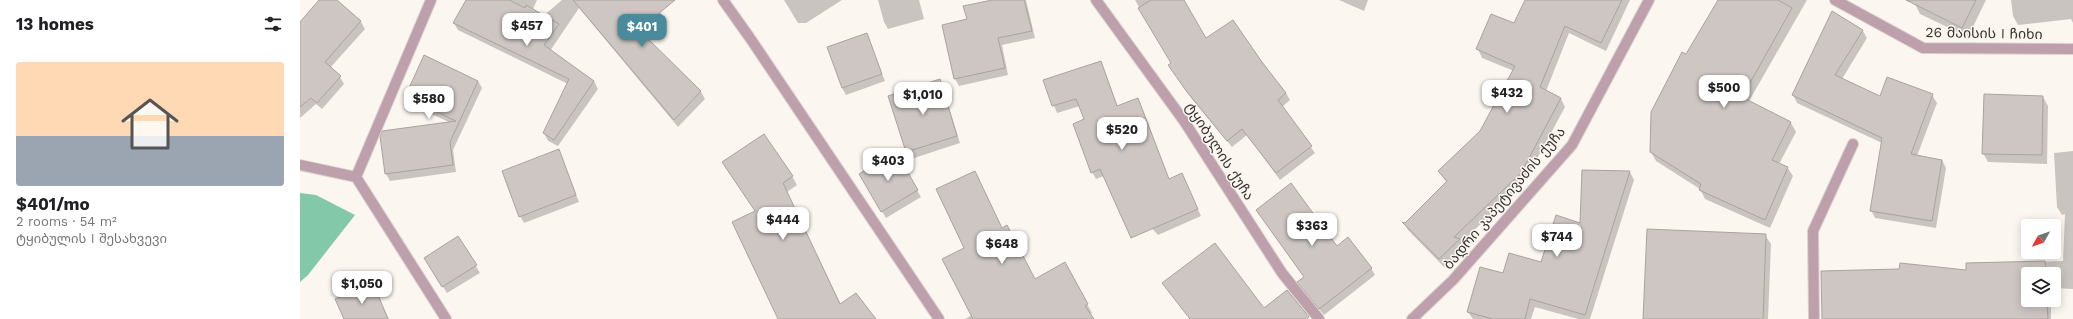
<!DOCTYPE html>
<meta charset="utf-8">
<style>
:root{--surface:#fff;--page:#f6f6f6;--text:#202124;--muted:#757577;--accent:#498b9c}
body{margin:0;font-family:"Work Sans","Noto Sans Georgian",sans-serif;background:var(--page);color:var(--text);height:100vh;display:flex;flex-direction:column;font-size:15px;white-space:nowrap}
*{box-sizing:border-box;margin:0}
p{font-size:13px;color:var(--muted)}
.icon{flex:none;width:22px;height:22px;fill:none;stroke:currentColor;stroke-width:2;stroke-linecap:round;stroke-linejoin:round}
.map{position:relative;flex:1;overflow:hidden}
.side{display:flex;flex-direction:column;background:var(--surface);width:300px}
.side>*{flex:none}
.needle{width:26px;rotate:230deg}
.buttons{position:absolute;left:1721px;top:219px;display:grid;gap:8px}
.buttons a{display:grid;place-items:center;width:40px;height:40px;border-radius:4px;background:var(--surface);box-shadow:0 2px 10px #0003;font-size:20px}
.price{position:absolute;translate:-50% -34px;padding:0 9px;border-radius:8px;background:#fff;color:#222;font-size:13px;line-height:26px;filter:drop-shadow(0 1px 2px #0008)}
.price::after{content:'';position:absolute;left:50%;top:24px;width:12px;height:9px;margin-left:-6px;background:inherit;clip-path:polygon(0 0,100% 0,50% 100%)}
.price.on{background:var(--accent);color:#fff}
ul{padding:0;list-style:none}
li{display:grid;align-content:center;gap:8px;height:212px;padding:0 16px}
li span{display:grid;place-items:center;height:124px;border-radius:4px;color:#555}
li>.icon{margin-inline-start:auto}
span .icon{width:72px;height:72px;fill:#fffc;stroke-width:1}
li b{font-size:17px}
h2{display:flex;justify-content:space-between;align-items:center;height:48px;padding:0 16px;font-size:17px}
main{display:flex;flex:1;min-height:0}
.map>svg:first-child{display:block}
.forest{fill:#83c8a9}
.shadow{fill:#0003}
.building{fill:#cec6c3;stroke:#aaa29f}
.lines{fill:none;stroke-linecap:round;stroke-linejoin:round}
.lane-casing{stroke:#d8d3cd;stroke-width:12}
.street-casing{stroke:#d8d3cd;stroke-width:12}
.lane{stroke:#bda0ac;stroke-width:10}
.street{stroke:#bda0ac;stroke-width:10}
.labels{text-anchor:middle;stroke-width:3;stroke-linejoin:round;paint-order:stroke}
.street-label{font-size:14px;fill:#353330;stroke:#fcf6f0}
</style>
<main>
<section class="side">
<h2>13 homes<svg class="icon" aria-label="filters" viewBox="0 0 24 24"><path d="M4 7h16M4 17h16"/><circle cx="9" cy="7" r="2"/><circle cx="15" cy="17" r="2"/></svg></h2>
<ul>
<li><span style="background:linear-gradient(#ffd9b3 60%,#9aa5b1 0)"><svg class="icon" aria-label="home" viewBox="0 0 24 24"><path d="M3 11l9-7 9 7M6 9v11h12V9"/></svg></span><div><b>$401/mo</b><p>2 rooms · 54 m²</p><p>ტყიბულის I შესახვევი</p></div></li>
</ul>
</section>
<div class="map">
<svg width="1773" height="319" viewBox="0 0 1773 319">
<rect width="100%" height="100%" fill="#fcf6f0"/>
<!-- forest -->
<path class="forest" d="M0,193L16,195L55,215L8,275L0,282Z"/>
<!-- shadow -->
<path class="shadow" d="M20,0H36L61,22L65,29L30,68L40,77L44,84L22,109L16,104L0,118V23Z
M167,0H237L222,34L262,0H351L365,19L344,37L401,92L405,99L378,127L279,8L250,51L294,81L298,89L258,146L248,141L244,133L268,84L158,30L154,23Z
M484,0H542L506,23H498Z
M578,0H619L624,19L588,29L584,22Z
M697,0H726L735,38L702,45L708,75L659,86L655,79L643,25L668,20Z
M835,0H883L906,40L961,63L986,93L990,100L982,107L1015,153L980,180L947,135L932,147L892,99L873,72L872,63Z
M1039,0H1068L1064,11Z
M1226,0H1330L1306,51L1269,33L1246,91L1261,99L1265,107L1225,181L1161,243L1164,247L1144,267L1108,230L1104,224L1147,183L1139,172L1181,132L1214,71L1182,58L1178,49L1214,25Z
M1419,0H1507L1449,101L1491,123L1496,132L1479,164L1487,167L1493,176L1470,228L1405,199L1400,189L1356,161L1351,152L1387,56Z
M1616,0H1686L1668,37L1620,14L1615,4Z
M1711,0H1773V23L1771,19L1718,25L1713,16Z
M1563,31L1567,38L1542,79L1580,98L1632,95L1637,103L1617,156L1642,160L1646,168L1636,228L1575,218L1571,210L1582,143L1497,103L1493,95Z
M566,34L585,81L546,95L542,88Z
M801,62L818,107L838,99L869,180L882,174L901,216L858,235L804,176L796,179L792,172L785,119L780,106L757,113L744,81Z
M178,81L182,88L153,150L156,172L90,181L86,174L81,136L151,123L110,104L106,97Z
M639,81L643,88L660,143L611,159L607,152Z
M1743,97L1748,106L1747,164L1688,162L1683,153Z
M259,151L279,202L224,223L220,216Z
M1773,151V289L1754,288V274H1728V300H1751V319H1523L1668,272L1667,264L1763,261L1765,214L1762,215L1757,207L1754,153Z
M596,154L621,197L586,218L560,175Z
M428,171L492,176L497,185L487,192L541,305L574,319H479L456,211Z
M1283,171L1330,172L1334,180L1290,319H1278L1235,307L1231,319H1173L1168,312L1204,275L1241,263L1281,224Z
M957,211L1037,248L1071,268L1075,275L1024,315L1003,289L1005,277Z
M702,229L735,280L764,263L792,313L789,314L793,319H665L672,315Z
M1465,235L1471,244L1468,319H1344Z
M158,237L180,273L147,293L129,265Z
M72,284L89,319H45Z"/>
<!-- building -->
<path class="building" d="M19,0H37L61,21L25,62L41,76L17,103L11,98L0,107V22Z
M166,0H209L225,8L226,5L259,24L244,45L294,81L254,140L243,133L269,79L153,23Z
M273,0H375L339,30L401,91L374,120Z
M692,0H724L732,31L698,38L705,68L654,79L642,25L667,19L663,6Z
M851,0H884L906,38L933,20L962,62L986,93L978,100L1012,146L976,173L942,129L927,141L887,92L868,65L871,63L838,8Z
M1225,0H1322L1301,43L1265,26L1240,87L1261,98L1221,173L1154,237L1160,239L1139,259L1102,222L1105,223L1147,181L1138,171L1180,131L1215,66L1176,49L1191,14L1214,23Z
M1418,0H1478L1492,8L1442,97L1491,122L1472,160L1488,167L1465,220L1399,190L1401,184L1350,152L1351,112L1382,52L1386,54Z
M1606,0H1676L1662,28Z
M1532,11L1563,30L1535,75L1580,96L1587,77L1633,94L1611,154L1642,160L1632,221L1570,211L1582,138L1492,95Z
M567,33L582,74L542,88L527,47Z
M124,55L178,81L150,142L153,165L85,174L80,136L82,131L156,121L105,97Z
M801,61L817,106L838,98L869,179L882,173L898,209L831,238L800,169L791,173L773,124L784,119L776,99L752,106L743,80Z
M640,79L657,136L606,152L588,96Z
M1684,94L1743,96L1742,155L1682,154Z
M464,134L493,176L483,183L540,304L556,293L576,319H478L432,222L455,211L422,162Z
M259,149L276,195L219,217L202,171Z
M596,152L618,190L581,212L559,174Z
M1282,170L1330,171L1285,315L1230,299L1225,319H1193L1167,312L1180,267L1203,273L1209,253L1241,262L1256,215L1280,223Z
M675,171L702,228L707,225L735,279L765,262L788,304L785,306L794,319H673L642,259L664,248L636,189Z
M991,183L1037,246L1048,237L1072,268L1019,309L997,282L1004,277L956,210Z
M1347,229L1466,234L1463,319H1343Z
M158,236L177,265L142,287L124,258Z
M915,243L964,308L987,290L1009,317L1006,319H890L862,283Z
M1745,261L1746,274H1728V300H1747L1748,319H1522L1521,271L1599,269L1600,263L1666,270V263Z
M73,283L88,319H44L35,299Z"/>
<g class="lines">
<!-- lane casing -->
<g class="lane-casing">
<path id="lane" d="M1514,319L1513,231L1553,144"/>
</g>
<!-- street casing -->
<g class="street-casing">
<path id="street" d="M423,0L450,38L639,319
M796,0L884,121L982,273L1019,319
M1535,0L1623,48L1773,49
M0,165L56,177L146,319
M56,177L131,0
M1112,319L1153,280L1272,145L1349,0"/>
</g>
<!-- lane -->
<use href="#lane" class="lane"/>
<!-- street -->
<use href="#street" class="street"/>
</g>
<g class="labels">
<!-- street labels -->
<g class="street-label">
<text transform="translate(1684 33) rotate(1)" y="5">26 მაისის I ჩიხი</text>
<text transform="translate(920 151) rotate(57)" y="5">ტყიბულის ქუჩა</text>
<text transform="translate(1204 198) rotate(-50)" y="5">ბადრი კაპეტივაძის ქუჩა</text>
</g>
</g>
</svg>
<div class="buttons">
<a><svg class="needle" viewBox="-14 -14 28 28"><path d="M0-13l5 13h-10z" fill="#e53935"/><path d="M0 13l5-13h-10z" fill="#757577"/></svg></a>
<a><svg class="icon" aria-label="layers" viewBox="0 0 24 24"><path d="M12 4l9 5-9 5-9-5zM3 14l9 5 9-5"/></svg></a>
</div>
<b class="price" style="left:227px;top:47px">$457</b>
<b class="price on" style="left:342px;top:48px">$401</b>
<b class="price" style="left:1424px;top:109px">$500</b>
<b class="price" style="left:1207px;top:114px">$432</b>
<b class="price" style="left:623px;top:116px">$1,010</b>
<b class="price" style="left:129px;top:120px">$580</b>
<b class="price" style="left:822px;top:151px">$520</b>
<b class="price" style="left:588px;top:182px">$403</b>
<b class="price" style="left:483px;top:241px">$444</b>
<b class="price" style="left:1012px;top:247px">$363</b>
<b class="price" style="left:1257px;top:258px">$744</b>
<b class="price" style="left:702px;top:265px">$648</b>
<b class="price" style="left:62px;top:305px">$1,050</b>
</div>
</main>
